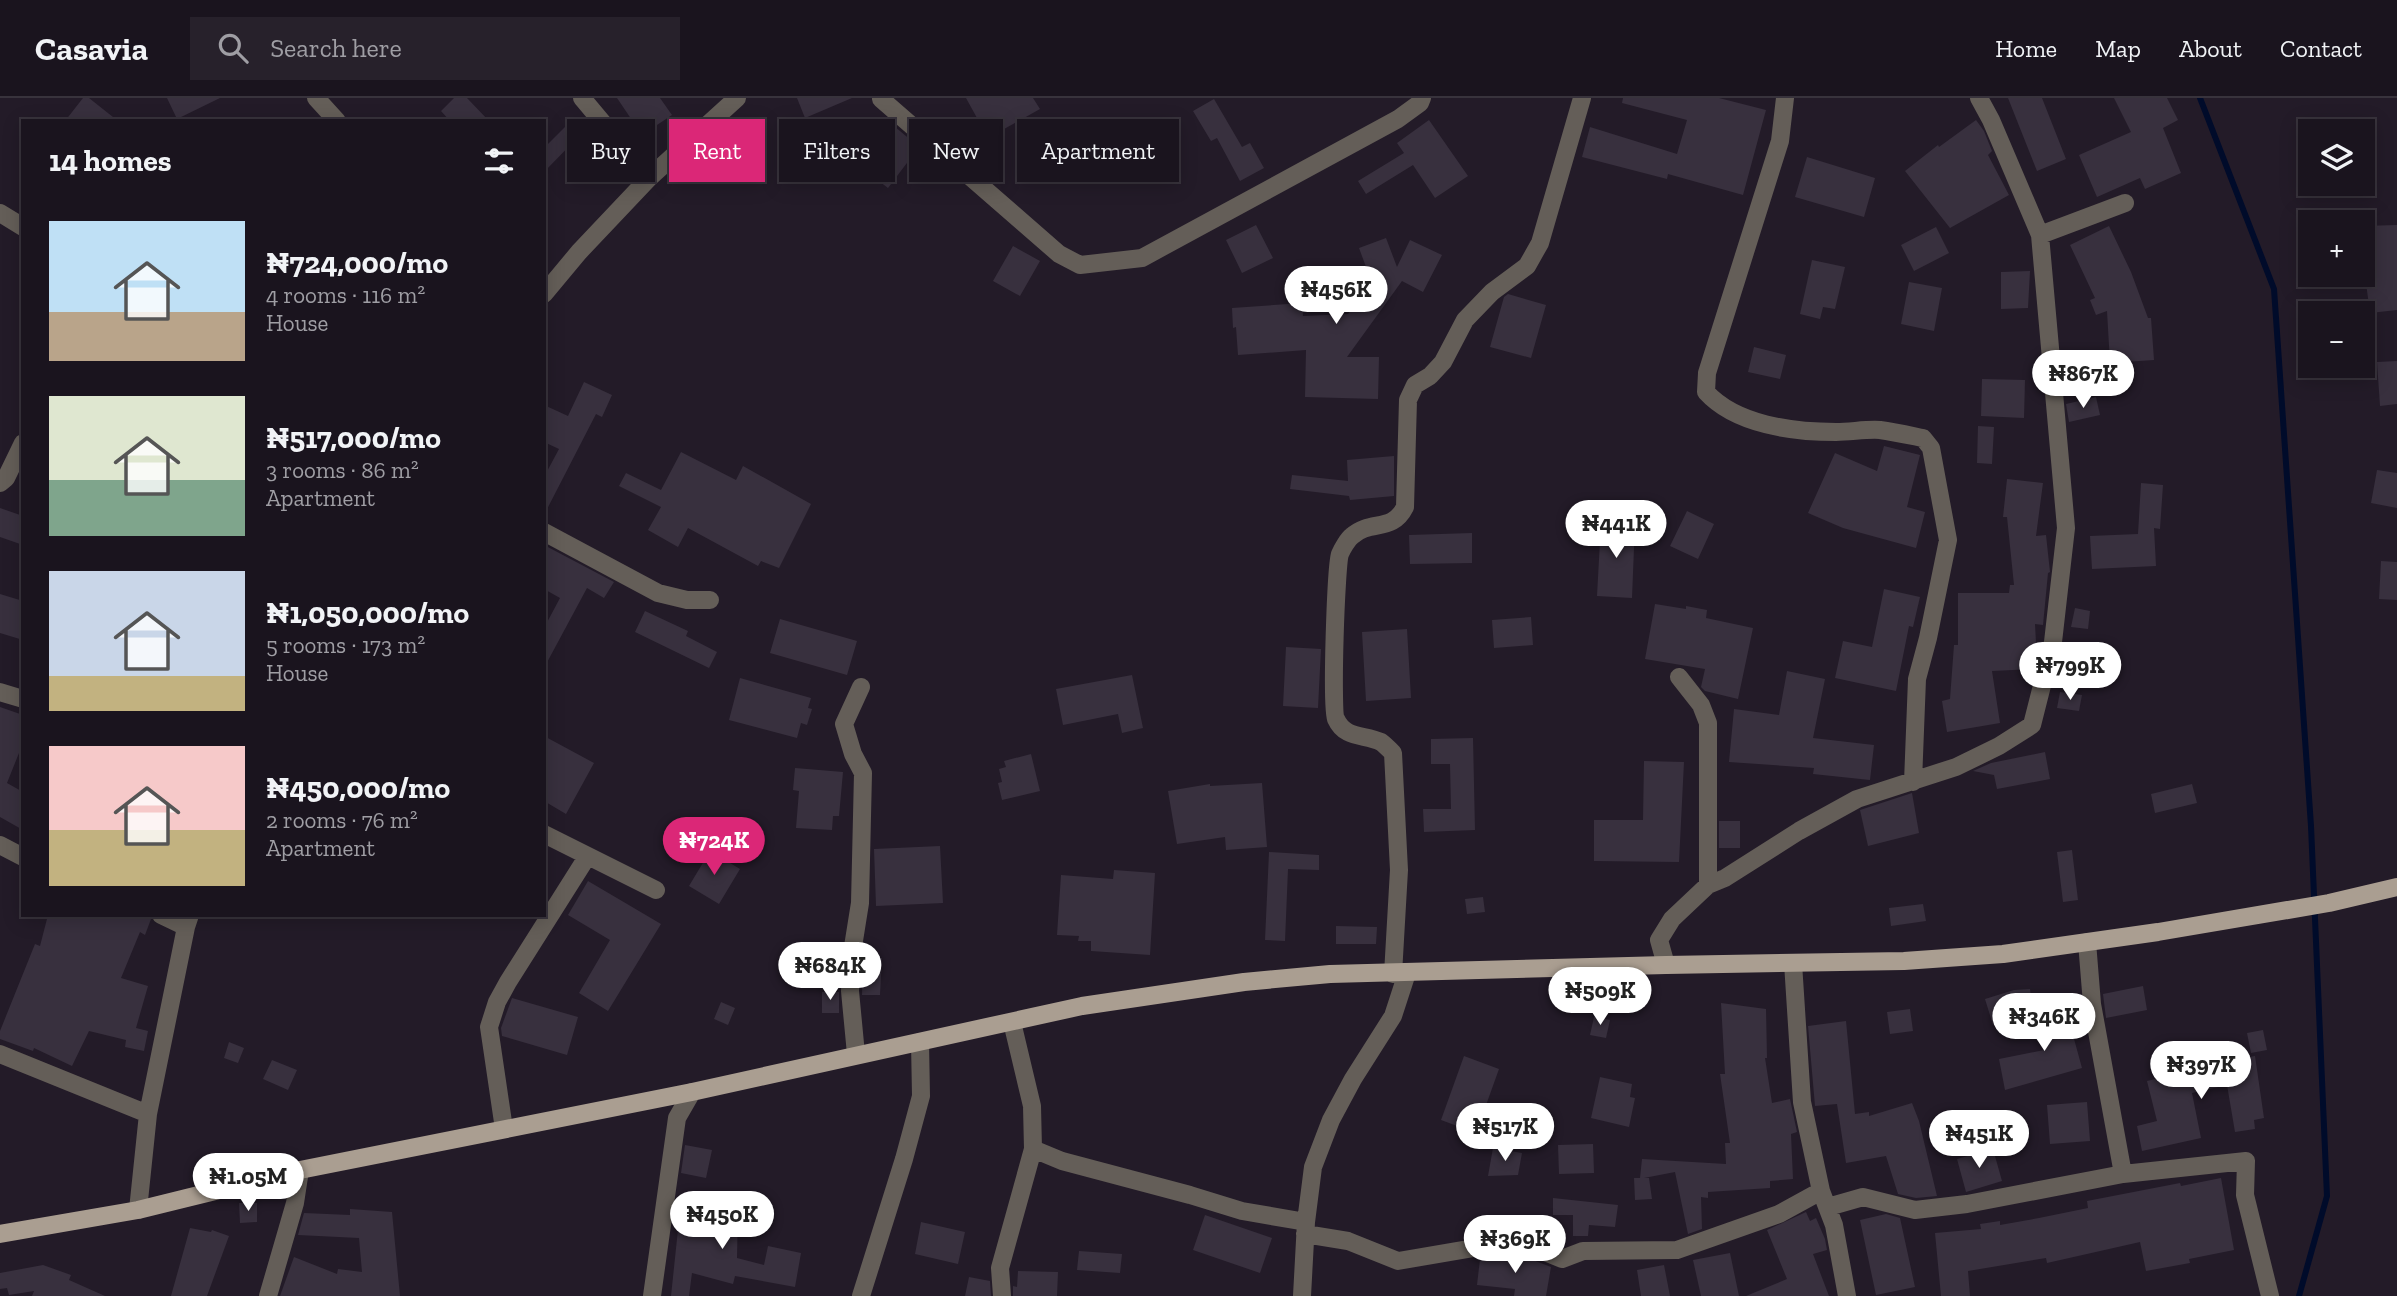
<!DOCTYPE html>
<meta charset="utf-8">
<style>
:root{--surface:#1a141e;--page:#27212b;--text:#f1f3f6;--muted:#9f9ea4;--line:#38333c;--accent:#db2777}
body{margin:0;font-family:"Zilla Slab",serif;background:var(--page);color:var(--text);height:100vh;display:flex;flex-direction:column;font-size:26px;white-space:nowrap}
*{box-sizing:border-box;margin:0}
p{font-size:23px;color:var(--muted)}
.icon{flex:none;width:38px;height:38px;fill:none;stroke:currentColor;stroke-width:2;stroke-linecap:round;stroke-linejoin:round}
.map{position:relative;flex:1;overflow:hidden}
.side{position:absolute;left:21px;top:21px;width:525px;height:798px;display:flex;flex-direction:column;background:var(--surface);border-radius:0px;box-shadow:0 4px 18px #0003,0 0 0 2px var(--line)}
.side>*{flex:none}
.top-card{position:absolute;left:567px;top:21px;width:665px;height:63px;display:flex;gap:14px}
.tools{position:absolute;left:2298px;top:21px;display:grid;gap:14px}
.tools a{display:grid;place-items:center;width:77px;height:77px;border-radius:0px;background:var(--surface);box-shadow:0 4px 18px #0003,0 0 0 2px var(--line);font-size:35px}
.price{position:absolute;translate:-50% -60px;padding:0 16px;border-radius:24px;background:#fff;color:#222;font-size:23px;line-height:46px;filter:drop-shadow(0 2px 4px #0008)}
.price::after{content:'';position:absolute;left:50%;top:42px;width:21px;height:16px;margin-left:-10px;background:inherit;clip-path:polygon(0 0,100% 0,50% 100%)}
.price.current{background:var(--accent);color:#fff}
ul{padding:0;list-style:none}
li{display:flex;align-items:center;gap:21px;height:175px;padding:0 28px}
li span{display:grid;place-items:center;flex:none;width:196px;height:140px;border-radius:0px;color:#555}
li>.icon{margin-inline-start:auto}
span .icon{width:84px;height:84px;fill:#fffc;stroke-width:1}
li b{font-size:30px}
h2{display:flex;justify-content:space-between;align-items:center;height:84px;padding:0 28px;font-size:30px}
.pill{padding:0 24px;border-radius:0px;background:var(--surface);box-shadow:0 4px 18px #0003,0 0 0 2px var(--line);font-size:24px;line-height:63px}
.pill.current{background:var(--accent);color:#fff}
header{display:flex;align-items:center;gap:42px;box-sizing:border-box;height:98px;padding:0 35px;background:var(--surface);border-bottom:2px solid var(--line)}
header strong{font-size:33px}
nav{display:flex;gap:38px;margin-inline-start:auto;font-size:24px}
.search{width:490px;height:63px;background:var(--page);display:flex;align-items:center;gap:18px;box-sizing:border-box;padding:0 24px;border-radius:0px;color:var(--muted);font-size:26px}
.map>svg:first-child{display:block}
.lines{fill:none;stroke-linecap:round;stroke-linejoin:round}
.stream{stroke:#000b2a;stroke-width:6}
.building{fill:#38303e}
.minor{stroke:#645e58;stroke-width:18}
.major{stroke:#aa9e91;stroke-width:18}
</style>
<header>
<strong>Casavia</strong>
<div class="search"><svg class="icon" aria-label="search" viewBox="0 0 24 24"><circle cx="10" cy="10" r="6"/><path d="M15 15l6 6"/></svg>Search here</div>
<nav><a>Home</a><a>Map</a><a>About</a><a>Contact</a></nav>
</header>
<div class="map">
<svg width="2397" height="1198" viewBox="0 0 2397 1198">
<rect width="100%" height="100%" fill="#231b28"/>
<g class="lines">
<!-- stream -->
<path class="stream" d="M2200,0L2274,191L2311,728L2327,1098L2299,1198"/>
</g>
<!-- building -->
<path class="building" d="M83,0H89L118,23H65Z
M167,0H220L177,21Z
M454,0H467L489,23H450L441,13Z
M617,0H660L672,17L642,37Z
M797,0H852L805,20Z
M966,0H1033L1040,11L988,40Z
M1623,0H1719L1766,12L1743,97L1668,76L1667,81L1582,59L1590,29L1677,56L1687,22L1622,5Z
M2008,0H2042L2066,61L2037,73Z
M2114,0H2167L2178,22L2163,30L2181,75L2145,91L2140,80L2097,99L2079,57L2131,34Z
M1214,1L1242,49L1250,45L1264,70L1240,83L1217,40L1211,43L1193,13Z
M574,20L586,31L544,74V50Z
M1429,22L1468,78L1435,100L1413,67L1366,96L1358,83L1404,55L1397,45Z
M1976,22L1984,33L1992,53L1988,57L2009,97L1950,130L1905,73L1938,47L1939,49Z
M894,28L919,49L888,90L862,70Z
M1807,59L1875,80L1864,119L1795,99Z
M1256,127L1273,160L1242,175L1226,142Z
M2397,127V212L2370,215L2362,155V128Z
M2109,128L2131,174L2148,220H2151L2154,262L2110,265L2107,213L2096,217L2090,202L2095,200L2070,147Z
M1936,129L1949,155L1914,173L1901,147Z
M1386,140L1397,169L1410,142L1442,157L1423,194L1402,183L1347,259H1379L1378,301L1305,299L1306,252L1238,257L1236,229L1233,230L1232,210L1302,205L1303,218L1348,216L1372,185L1359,150Z
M1013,148L1040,163L1020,198L993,183Z
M1812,162L1845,169L1835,211L1823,209L1820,221L1800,216Z
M2030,173L2028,210L2001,211V174Z
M1909,184L1942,190L1934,233L1901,226Z
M1508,196L1546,207L1531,260L1490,249L1504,199Z
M1754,249L1786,257L1780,281L1748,274Z
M2062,256H2073V278H2064Z
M2397,263V306L2380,308L2377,264Z
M1982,281L2025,282L2024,320L1981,318Z
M584,284L612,297L602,319L596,316L544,417V379L559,351L544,344V307L568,318Z
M2096,299L2100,317L2069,324L2066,306Z
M1978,328L1994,329L1992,366L1977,365Z
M1884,348L1920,357L1907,409L1925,414L1916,450L1843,430L1808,415L1835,355L1877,373Z
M681,354L736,382L743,368L811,406L779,470L761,463L758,468L688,430L678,449L648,432L661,409L619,388L626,375L661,392Z
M1394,358V398L1350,402L1349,398L1290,391L1292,377L1348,383L1347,362Z
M2377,372L2397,375V410L2371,405Z
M2007,381L2043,385L2036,438L2046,437L2050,474L2048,475L2043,527L2035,526L2037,563L2034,571L1992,573L2000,625L1947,634L1942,603L1950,601L1954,547H1958V495H2009L2010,487H2014L2007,419H2003Z
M2141,385L2163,387L2160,431L2154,430L2156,468L2092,471L2090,438L2138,436Z
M0,410L23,418V447L0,439Z
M1687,413L1714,426L1698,461L1670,448Z
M1601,424L1635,425L1632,500L1597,498Z
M1472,435V465L1410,466L1409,437Z
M544,447L614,484L604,500L587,490L544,570V530L560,500L544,491Z
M2381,463L2397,464V502L2379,501Z
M1884,491L1920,499L1913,529L1909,528L1896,593L1835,580L1843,543L1872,549Z
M0,496L23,503V542L0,535Z
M1655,506L1686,511V508L1707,512L1706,520L1753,530L1738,601L1705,593L1701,589L1705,571L1645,561Z
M2075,510L2090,513L2088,531L2071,529Z
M645,513L688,533L686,538L717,554L709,570L635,534Z
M1531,519L1533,547L1494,550L1492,522Z
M780,521L857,543L847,577L770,555Z
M1407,531L1411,600L1366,603L1362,534Z
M1286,549L1321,551L1318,610L1283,608Z
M1787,573L1825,581L1813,640L1874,647L1870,682L1813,676L1814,670L1729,664L1734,611L1779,617Z
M1132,577L1143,630L1122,635L1118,616L1063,627L1056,591Z
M740,580L811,600L808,610L812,611L807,627L801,625L797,640L729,622Z
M2060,594L2082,597L2079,613L2057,610Z
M0,609L23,617V656L19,655L7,685L23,694V732L0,719Z
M544,638L594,665L566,716L544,703Z
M1473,640L1475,732L1424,734L1423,711H1451L1450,666H1431V641Z
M2045,654L2050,681L1997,691L1994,677L1973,673L1991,665Z
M1031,656L1040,693L1002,702L998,685L1002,684L999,671L1006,669L1004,663Z
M1644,663L1684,664L1679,764L1594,763V722H1643Z
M795,670L843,674L839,718H833L832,732L796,730L799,693L793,692Z
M1262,685L1267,749L1226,752L1225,739L1177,746L1168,693L1210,686V688Z
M2192,686L2197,705L2155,715L2151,696Z
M1912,695L1919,735L1868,748L1860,712Z
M1719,723H1740V750H1719Z
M940,748L943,805L876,808L874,751Z
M2072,752L2078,802L2063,804L2057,754Z
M710,753L740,771L719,806L689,788Z
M1269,754L1319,757V772L1288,771L1285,843L1265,842Z
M1114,772L1155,775L1150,857L1091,853V843H1078L1079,838L1057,837L1061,777L1113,781Z
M588,783L661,826L608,913L579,895L610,842L568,817Z
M1483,799L1485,814L1467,816L1465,801Z
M1923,806L1926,823L1891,828L1889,810Z
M48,817H147L151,821L145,837L140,834L121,880L148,888L136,930L148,933L144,953L125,949L126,942L89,933L72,968L34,950L33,953L0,941V933L35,846L40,848Z
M1336,828L1377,829L1376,846H1336Z
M863,860H882L880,897H862Z
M2143,888L2147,912L2106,920L2103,896Z
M2030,891L2033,914L1993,927L1985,901L2014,892Z
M822,894H839V915H822Z
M512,900L578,919L567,957L502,938L501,930Z
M721,904L735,910L728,927L714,921Z
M1721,905L1766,911L1767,960H1765L1772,1005L1790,1001L1797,1034L1791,1036L1793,1081L1770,1083V1090L1708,1094V1100L1701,1099L1702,1131L1688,1136L1675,1074L1644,1080H1649L1652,1101L1635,1102L1634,1080H1640L1642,1061L1726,1066L1725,1045H1730L1720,976H1725Z
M2065,908L2082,970L2005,992L1999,961L2044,952L2034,917Z
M1910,911L1913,933L1890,936L1887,914Z
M1594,919L1610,922L1606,940L1590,937Z
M1846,923L1855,1016L1869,1014V1018L1912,1005L1919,1023L1937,1098L1916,1100L1898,1096L1886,1058L1846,1065L1837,1006L1815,1008L1808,928Z
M2263,932L2267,952L2251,955L2247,935Z
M229,944L244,950L238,965L224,960Z
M1464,958L1499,971L1476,1035L1441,1022Z
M2255,958L2264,1020L2254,1022L2255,1031L2235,1034L2227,987L2192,995L2201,1040L2142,1053L2137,1028L2157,1023L2147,983L2213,967V965Z
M272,962L297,972L288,992L263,981Z
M1600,979L1632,986L1630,999L1635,1000L1629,1029L1591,1020Z
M2087,1004L2090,1043L2050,1046L2047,1007Z
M1593,1046L1594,1075L1559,1076L1558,1047Z
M685,1047L712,1052L706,1080L681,1075Z
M1493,1050L1522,1055L1518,1077L1488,1078Z
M1993,1051L2002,1083L1966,1094L1957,1061Z
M2221,1080L2234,1152L2189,1161L2190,1165L2146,1173L2140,1144L2047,1165L2046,1160L1968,1173L1970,1198H1941L1935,1135L1981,1131L1980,1126L2000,1123V1127L2039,1120L2088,1110L2087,1103L2180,1085L2181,1088Z
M1553,1100L1618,1107L1615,1129L1589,1127L1588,1138H1573V1117H1553Z
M239,1105H257V1124L240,1125Z
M677,1105L738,1111L737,1160L764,1167L768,1148L801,1155L795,1189L735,1178L733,1186L692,1175L689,1198H671L679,1122L674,1121Z
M350,1111L392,1114L400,1198H280L294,1159L337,1176L338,1171L362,1174L359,1140L298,1137L304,1115L350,1117Z
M1806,1114L1810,1123L1816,1120L1825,1141L1827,1152L1813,1156L1829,1198H1746L1787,1181L1767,1132Z
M1886,1116L1900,1120L1915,1189L1876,1197L1860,1122Z
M1205,1117L1272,1140L1260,1175L1193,1152Z
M921,1124L965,1134L958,1166L915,1156Z
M190,1130L211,1134L212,1132L229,1138L207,1198H171Z
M1079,1153L1122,1156L1120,1175L1077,1172Z
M1730,1155L1739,1198H1701L1693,1162Z
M1523,1158L1551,1169L1546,1198H1514L1515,1191L1477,1187L1480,1161Z
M43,1167L71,1177L69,1182L105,1198H32L34,1193L9,1197L7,1190L0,1191V1175Z
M1664,1167L1670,1198H1641L1637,1172Z
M1018,1173L1058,1174L1057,1198H1013V1188L1017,1189Z
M969,1179L990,1183L991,1198H965Z"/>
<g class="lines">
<!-- minor -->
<path class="minor" d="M316,0L337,23
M582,0L649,80
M1785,0L1780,43L1707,275L1706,294C1736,327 1793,334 1836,334C1851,334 1866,331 1880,332C1894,334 1908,337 1923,340L1931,350L1948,442L1928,540L1917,581L1913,684
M881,1L1059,156L1080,167L1142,160L1398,21L1420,5L1422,0
M0,115L23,129
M2040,137L2125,105
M544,196L579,154L649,80L737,0
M0,385L6,380L23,345
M544,434L658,495L687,502H710
M1679,579L1701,607L1708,625V787
M0,594L23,601
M544,736L656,792
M0,747L23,759
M161,817L186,829
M2087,844L2092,906L2123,1076
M1793,865L1802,1004L1821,1093L1834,1127L1847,1198
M1666,867L1659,842L1672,821L1708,787L1725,780L1799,733L1857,701L1956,669L1999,648L2032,627L2053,544L2066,430L2040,137L1991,22L1979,0
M1393,876L1399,772L1393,655C1390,652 1385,647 1381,644C1364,636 1345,641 1336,621C1331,612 1336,467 1340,456C1342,451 1348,441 1352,438C1371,421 1392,435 1405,409L1408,302L1415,287L1430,278L1443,264L1465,222L1492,194L1527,168L1540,145L1582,0
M1012,924L1032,1008L1033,1051L1062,1063L1190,1097L1242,1113L1306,1124
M0,956L148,1016
M856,956L850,893L852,855L860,805L863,675L853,656L844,626L861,589
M504,1031L489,929L497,904L508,884L587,759
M1828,1109L1863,1099L1915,1112L1967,1106L2123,1076L2246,1063L2245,1097L2270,1198
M138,1112L148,1016L186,829L190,817
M1305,1136L1348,1143L1398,1163L1474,1150L1525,1146L1562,1161L1583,1153L1677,1152L1779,1116L1821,1093
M268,1198L295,1105L300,1072
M652,1198L677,1020L692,994
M861,1198L904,1061L921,998L920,944
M1002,1198L1000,1170L1033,1051
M1302,1198L1306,1124L1313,1069L1331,1022L1353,981L1393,918L1407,875"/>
<!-- major -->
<path class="major" d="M0,1136L138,1112L300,1072L692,994L1082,908L1244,884L1330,876L1666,867L1904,863L2003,856L2158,834L2329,805L2397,789"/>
</g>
</svg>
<div class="tools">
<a><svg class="icon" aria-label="layers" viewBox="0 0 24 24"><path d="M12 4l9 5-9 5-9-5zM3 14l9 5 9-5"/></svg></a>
<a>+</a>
<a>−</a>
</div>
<b class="price" style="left:1336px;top:228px">₦456K</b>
<b class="price" style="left:2083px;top:312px">₦867K</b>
<b class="price" style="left:1616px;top:462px">₦441K</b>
<b class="price" style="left:2070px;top:604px">₦799K</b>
<b class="price current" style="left:714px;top:779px">₦724K</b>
<b class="price" style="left:830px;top:904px">₦684K</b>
<b class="price" style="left:1600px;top:929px">₦509K</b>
<b class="price" style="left:2044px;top:955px">₦346K</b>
<b class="price" style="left:2201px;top:1003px">₦397K</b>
<b class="price" style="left:1505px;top:1065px">₦517K</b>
<b class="price" style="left:1979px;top:1072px">₦451K</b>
<b class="price" style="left:248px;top:1115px">₦1.05M</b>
<b class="price" style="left:722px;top:1153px">₦450K</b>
<b class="price" style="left:1515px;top:1177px">₦369K</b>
<div class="top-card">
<a class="pill">Buy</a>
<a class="pill current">Rent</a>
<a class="pill">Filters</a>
<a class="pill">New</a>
<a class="pill">Apartment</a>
</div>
<section class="side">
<h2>14 homes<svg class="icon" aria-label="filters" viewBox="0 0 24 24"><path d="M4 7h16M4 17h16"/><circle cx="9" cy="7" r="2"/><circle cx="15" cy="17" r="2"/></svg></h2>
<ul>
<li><span style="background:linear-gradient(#bfe0f5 65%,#b9a48a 0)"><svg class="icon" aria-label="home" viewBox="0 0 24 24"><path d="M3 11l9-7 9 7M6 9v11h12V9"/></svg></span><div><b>₦724,000/mo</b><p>4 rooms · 116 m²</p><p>House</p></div></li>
<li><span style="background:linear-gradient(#dfe7d0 60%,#7fa58c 0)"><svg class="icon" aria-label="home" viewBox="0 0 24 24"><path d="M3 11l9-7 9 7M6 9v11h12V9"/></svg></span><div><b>₦517,000/mo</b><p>3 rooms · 86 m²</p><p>Apartment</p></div></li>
<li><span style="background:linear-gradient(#c9d6e8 75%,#c2b280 0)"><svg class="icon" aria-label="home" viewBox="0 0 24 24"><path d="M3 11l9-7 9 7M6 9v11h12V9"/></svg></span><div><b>₦1,050,000/mo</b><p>5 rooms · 173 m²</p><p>House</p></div></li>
<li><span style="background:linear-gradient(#f6c9c9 60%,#c2b280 0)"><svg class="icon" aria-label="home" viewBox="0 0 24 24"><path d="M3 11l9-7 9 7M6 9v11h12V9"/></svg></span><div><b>₦450,000/mo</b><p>2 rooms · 76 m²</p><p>Apartment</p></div></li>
</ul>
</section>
</div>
